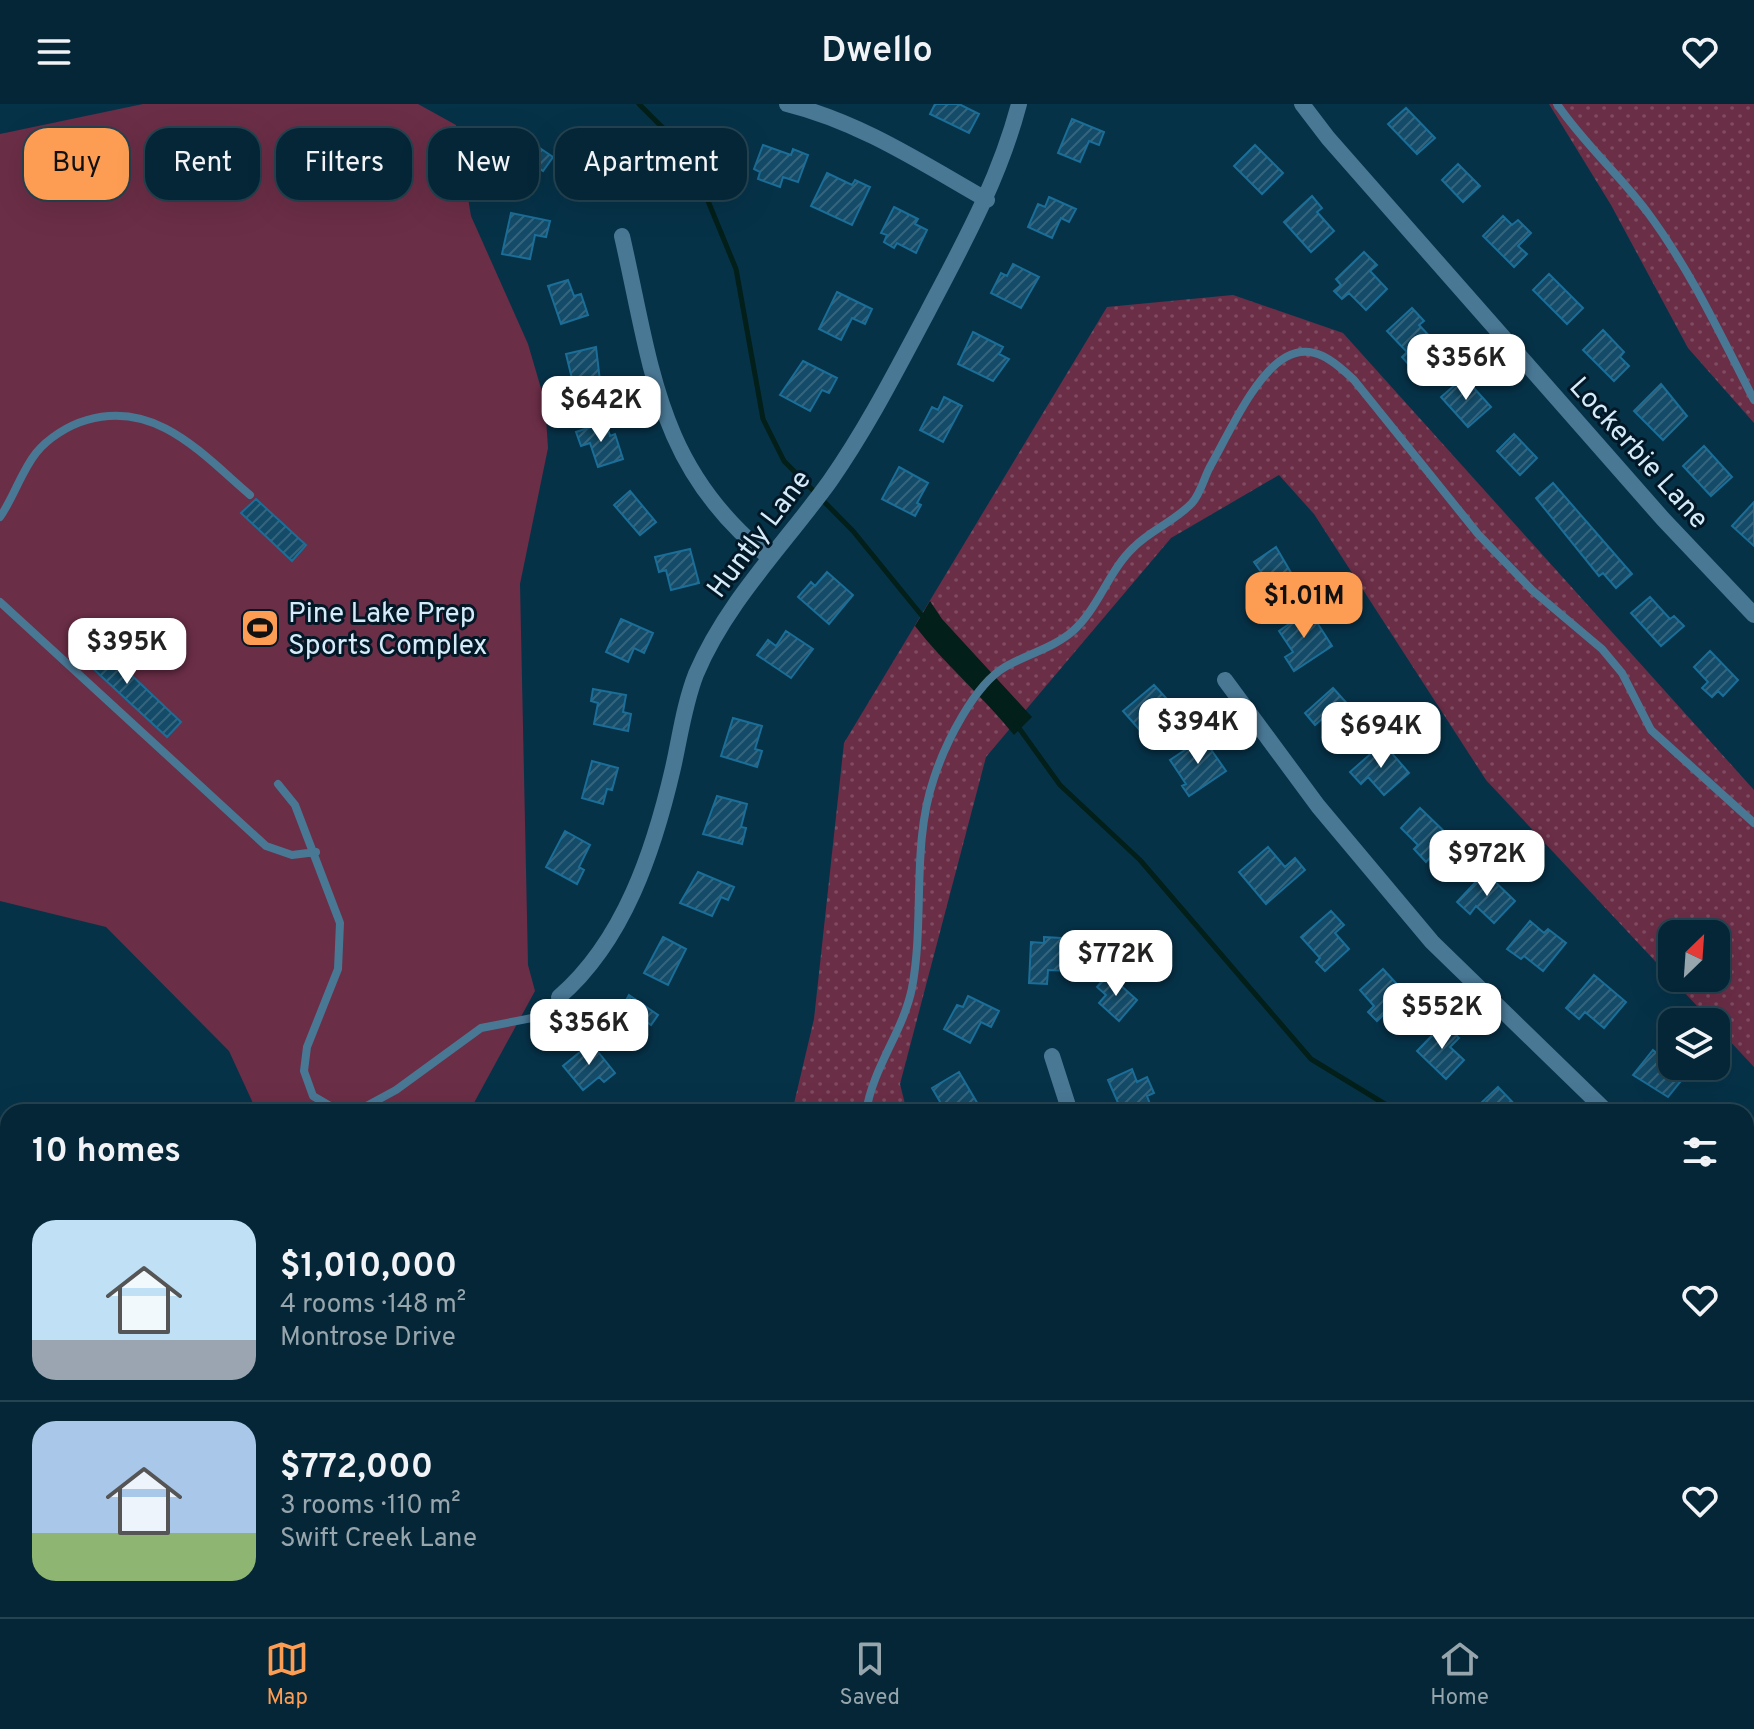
<!DOCTYPE html>
<meta charset="utf-8">
<style>
:root{--surface:#042636;--page:#123242;--text:#f1f3f6;--muted:#97a5ad;--line:#254351;--accent:#fc9d53}
body{margin:0;font-family:Overpass,sans-serif;background:var(--page);color:var(--text);height:100vh;display:flex;flex-direction:column;font-size:30px;white-space:nowrap}
*{box-sizing:border-box;margin:0}
p{font-size:26px;color:var(--muted)}
.icon{flex:none;width:44px;height:44px;fill:none;stroke:currentColor;stroke-width:2;stroke-linecap:round;stroke-linejoin:round}
.map{position:relative;flex:1;overflow:hidden}
.details{position:absolute;left:0px;top:1000px;width:1754px;height:514px;display:flex;flex-direction:column;background:var(--surface);border-radius:24px 24px 0 0;box-shadow:0 8px 32px #0002,0 0 0 2px var(--line)}
.details>*{flex:none}
.top-card{position:absolute;left:24px;top:24px;width:800px;height:72px;display:flex;gap:16px}
.needle{width:52px;rotate:25deg}
.fabs{position:absolute;left:1658px;top:816px;display:grid;gap:16px}
.fabs a{display:grid;place-items:center;width:72px;height:72px;border-radius:16px;background:var(--surface);box-shadow:0 8px 32px #0002,0 0 0 2px var(--line);font-size:40px}
.price{position:absolute;translate:-50% -68px;padding:0 18px;border-radius:16px;background:#fff;color:#222;font-size:26px;line-height:52px;filter:drop-shadow(0 2px 4px #0008)}
.price::after{content:'';position:absolute;left:50%;top:48px;width:24px;height:18px;margin-left:-12px;background:inherit;clip-path:polygon(0 0,100% 0,50% 100%)}
.price.current{background:var(--accent);color:#111}
ul{padding:0;list-style:none}
li{display:flex;align-items:center;gap:24px;height:200px;padding:0 32px}
li+li{border-top:2px solid var(--line)}
li span{display:grid;place-items:center;flex:none;width:224px;height:160px;border-radius:24px;color:#555}
li>.icon{margin-inline-start:auto}
span .icon{width:96px;height:96px;fill:#fffc;stroke-width:1}
li b{font-size:34px}
h2{display:flex;justify-content:space-between;align-items:center;height:96px;padding:0 32px;font-size:34px}
.pill{padding:0 28px;border-radius:24px;background:var(--surface);box-shadow:0 8px 32px #0002,0 0 0 2px var(--line);font-size:28px;line-height:72px}
.pill.current{background:var(--accent);color:#111}
header{display:flex;justify-content:space-between;align-items:center;height:104px;padding:0 32px;background:var(--surface);font-size:36px;font-weight:600}
.dock{display:flex;justify-content:space-around;align-items:center;height:112px;border-top:2px solid var(--line);background:var(--surface);font-size:22px;color:var(--muted)}
.dock a{display:grid;justify-items:center;gap:4px}
.dock .current{color:var(--accent)}
.map>svg:first-child{display:block}
.grass{fill:url(#grass-dots);fill-rule:evenodd}
.pitch{fill:#6b2e47}
.water{fill:#021f19}
.lines{fill:none;stroke-linecap:round;stroke-linejoin:round}
.stream{stroke:#021f19;stroke-width:5}
.building{fill:url(#building-hatch);stroke:#1b6e98;stroke-width:2}
.lane{stroke:#497895;stroke-width:8}
.street{stroke:#497895;stroke-width:16}
.labels{text-anchor:middle;stroke-width:6;stroke-linejoin:round;paint-order:stroke}
.street-label{font-size:28px;fill:#d6ebfa;stroke:#021826}
.poi-label{font-size:28px;fill:#d6ebfa;stroke:#021826;text-anchor:start}
</style>
<header><svg class="icon" aria-label="menu" viewBox="0 0 24 24"><path d="M4 6h16M4 12h16M4 18h16"/></svg>Dwello<svg class="icon" aria-label="heart" viewBox="0 0 24 24"><path d="M12 20l-8-8c-3-5 5-10 8-4 3-6 11-1 8 4z"/></svg></header>
<div class="map">
<svg width="1754" height="1513" viewBox="0 0 1754 1513">
<defs>
<pattern id="grass-dots" width="8" height="8" patternUnits="userSpaceOnUse" patternTransform="scale(2)"><rect width="8" height="8" fill="#6b2e47"/><path d="M2 2h.1M6 6h.1" fill="none" stroke="#7f4c62" stroke-width="1.8" stroke-linecap="round"/></pattern>
<pattern id="building-hatch" width="6" height="6" patternUnits="userSpaceOnUse" patternTransform="scale(2)"><rect width="6" height="6" fill="#134b68"/><path d="M-1 1l2-2M0 6l6-6M5 7l2-2" fill="none" stroke="#35657e"/></pattern>
</defs>
<rect width="100%" height="100%" fill="#063248"/>
<!-- grass -->
<path class="grass" d="M1549,0H1754V319L1688,244L1611,101Z
M1233,191L1343,229L1754,686V963L1486,676L1314,410L1279,371L1171,434L986,653L900,980L907,1008H792L814,915L844,639L1107,203ZM1672,830H1716V874H1672Z
M1098,1506H1357L1366,1513H1105Z"/>
<!-- pitch -->
<path class="pitch" d="M143,0H418L456,21L471,112L528,240L545,298L548,344L520,480L528,861L535,887L469,1008H257L229,947L106,823L0,797V30Z"/>
<!-- water -->
<path class="water" d="M930,497L942,515L1032,613L1014,631C983,592 945,561 915,522Z"/>
<g class="lines">
<!-- stream -->
<path class="stream" d="M639,0L668,29L701,80L736,165L763,315L784,357L853,427L923,513
M1016,620L1060,681L1140,756L1311,955L1398,1008
M1746,1417L1754,1432"/>
</g>
<!-- building -->
<path class="building" d="M935,0H959L979,10L969,29L930,10Z
M1406,4L1435,34L1417,50L1388,20Z
M1072,15L1104,28L1099,41L1089,37L1080,58L1058,49Z
M516,28L553,53L543,67L533,60L520,79L485,56L492,45L501,51Z
M763,41L791,51L793,45L808,51L798,78L783,73L780,83L758,75L760,68L754,65Z
M1255,41L1283,69L1262,90L1234,62Z
M1458,60L1480,82L1463,98L1442,76Z
M827,69L852,81L855,76L870,83L852,121L811,102Z
M1312,92L1322,104L1317,108L1334,127L1311,148L1284,118Z
M1049,93L1076,105L1069,118L1061,114L1052,134L1028,123L1038,100L1045,103Z
M894,103L918,115L915,120L927,126L916,149L897,139L894,144L884,138L887,131L881,129Z
M511,109L550,117L546,133L535,131L530,155L502,150Z
M1503,112L1512,121L1518,116L1531,129L1518,142L1527,150L1514,163L1483,132Z
M1364,148L1377,161L1370,167L1387,185L1366,206L1349,189L1342,195L1334,187L1341,181L1336,175Z
M1013,160L1039,173L1021,204L991,189L1001,169L1007,172Z
M1549,170L1583,204L1567,220L1533,186Z
M568,176L574,192L581,190L588,211L561,220L548,182Z
M837,188L872,205L865,220L852,214L841,236L819,225Z
M1412,204L1424,217L1419,221L1435,238L1410,262L1402,253L1407,248L1387,227Z
M1603,226L1624,248L1620,253L1629,262L1614,277L1583,246Z
M973,228L1003,243L999,250L1009,255L993,277L958,260Z
M596,243L600,277L574,283L566,250Z
M803,257L837,274L829,289L822,286L810,307L780,291Z
M1464,273L1491,303L1468,323L1441,293Z
M1661,280L1687,312L1663,336L1634,307Z
M944,293L962,302L943,338L920,326L932,303L938,306Z
M606,318L610,332L615,330L623,355L598,363L590,339L581,342L576,328Z
M1514,330L1537,354L1520,371L1497,347Z
M1704,342L1732,373L1711,392L1683,362Z
M899,363L928,379L917,399L921,401L915,412L882,395Z
M1553,379L1632,470L1616,484L1603,469L1599,472L1536,394Z
M630,387L656,418L640,431L614,401Z
M256,395L306,441L292,457L241,409Z
M1754,398V442L1732,422Z
M1276,443L1297,479L1278,492L1254,458Z
M690,445L699,479L671,486L666,466L659,468L655,453Z
M827,468L853,491L829,520L798,493L811,478L815,482Z
M1650,493L1670,515L1674,512L1684,522L1661,542L1631,509Z
M1309,506L1332,542L1294,567L1285,553L1293,548L1279,527Z
M621,515L653,529L644,549L634,544L628,558L606,548Z
M786,527L813,545L791,574L757,551L768,536L776,542Z
M89,531L181,618L167,633L75,548Z
M1710,547L1738,576L1723,592L1718,587L1712,593L1702,584L1708,578L1694,563Z
M1154,581L1166,594L1158,601L1174,620L1152,640L1123,607Z
M1333,584L1361,615L1339,635L1322,615L1315,621L1305,609Z
M593,585L626,591L623,608L631,610L628,627L594,620L598,599L591,597Z
M733,614L762,622L755,645L762,647L757,663L721,652Z
M1203,634L1226,667L1189,692L1182,682L1186,680L1170,656Z
M1383,639L1409,669L1384,691L1368,673L1361,680L1350,668Z
M592,657L618,664L612,686L607,685L603,700L582,694Z
M717,692L747,700L741,723L746,724L742,740L703,730Z
M1420,704L1450,733L1426,758L1414,745L1418,741L1401,724Z
M565,727L590,741L579,763L584,766L577,780L546,763Z
M1268,743L1285,763L1295,754L1305,766L1266,800L1239,768Z
M698,768L734,783L728,796L721,793L712,812L680,799Z
M1485,768L1515,797L1494,819L1476,802L1470,810L1457,798Z
M1331,807L1344,821L1335,829L1349,845L1325,867L1316,858L1320,854L1301,833Z
M1530,817L1544,829L1548,825L1566,839L1543,867L1524,852L1521,855L1507,845Z
M663,833L686,845L668,881L644,869Z
M1044,833L1061,834V841H1072L1071,867L1048,866L1047,880L1029,879L1031,838L1044,839Z
M1383,865L1406,890L1377,917L1368,908L1374,902L1360,886Z
M1108,870L1137,896L1119,917L1099,899L1106,891L1097,883Z
M1594,871L1626,898L1604,924L1585,908L1579,915L1566,904Z
M629,891L658,911L651,921L641,914L625,938L609,927Z
M968,892L999,907L991,923L981,918L970,939L944,925L957,901L963,903Z
M1444,919L1459,934L1450,943L1464,956L1446,975L1417,947Z
M591,939L615,969L604,978L599,973L583,986L563,962Z
M1653,946L1685,972L1668,993L1633,971Z
M1132,965L1137,978L1147,973L1154,989L1147,992L1150,1000L1133,1008H1122L1108,976Z
M959,968L979,1002L970,1008H946L932,984Z
M1498,983L1522,1008H1486L1479,1001Z"/>
<g class="lines">
<!-- lane -->
<path class="lane" d="M1557,0C1584,40 1620,71 1648,109C1691,167 1721,232 1754,296
M0,413C14,393 21,368 36,349C48,334 69,321 87,316C156,296 202,350 250,391
M0,498L266,742L292,751L316,748
M278,680L295,701L340,819L338,865L307,943L304,967L313,992L337,1006L361,1005L396,986L481,924L537,913L559,893
M866,1008C873,963 903,928 912,884C925,815 911,741 934,674C945,640 974,581 1005,563C1027,550 1054,544 1074,526C1099,503 1109,466 1134,443C1151,426 1175,417 1192,399C1201,389 1204,373 1211,361C1228,331 1255,270 1286,253C1313,238 1335,258 1354,276L1478,430L1532,486L1602,545L1622,569L1651,626L1754,719
M1130,1506L1141,1513"/>
<!-- street -->
<path class="street" d="M787,0C860,18 922,59 987,96
M1302,0L1328,34L1663,415L1754,511
M622,132C652,263 657,365 770,454
M1225,576L1318,702L1432,838L1607,1008
M559,893C624,837 654,746 673,664C680,633 684,601 696,570C727,497 784,441 830,377C867,324 896,267 927,209C963,140 999,76 1019,0
M1052,952L1070,1008
M1746,1141L1754,1147
M1746,1462L1754,1455
M1695,1506L1709,1512"/>
</g>
<!-- icons -->
<defs>
<g id="stadium-square" transform="scale(2)"><rect x="-9" y="-9" width="18" height="18" rx="4" fill="#fc9d53" stroke="#021826"/><path d="M0-5a6.5 5 0 1 0 0 10a6.5 5 0 1 0 0-10ZM-3.5-1.8h7v3.6h-7Z" fill="#111"/></g>
</defs>
<g fill-rule="evenodd">
<use href="#stadium-square" x="260" y="524"/>
</g>
<g class="labels">
<!-- street labels -->
<g class="street-label">
<text transform="translate(1640 348) rotate(48)" y="10">Lockerbie Lane</text>
<text transform="translate(758 429) rotate(-53)" y="10">Huntly Lane</text>
</g>
<!-- poi labels -->
<g class="poi-label">
<text x="288" y="518">Pine Lake Prep<tspan x="288" dy="32">Sports Complex</tspan></text>
</g>
</g>
</svg>
<div class="fabs">
<a><svg class="needle" viewBox="-14 -14 28 28"><path d="M0-13l5 13h-10z" fill="#e53935"/><path d="M0 13l5-13h-10z" fill="#97a5ad"/></svg></a>
<a><svg class="icon" aria-label="layers" viewBox="0 0 24 24"><path d="M12 4l9 5-9 5-9-5zM3 14l9 5 9-5"/></svg></a>
</div>
<b class="price" style="left:1466px;top:298px">$356K</b>
<b class="price" style="left:601px;top:340px">$642K</b>
<b class="price current" style="left:1304px;top:536px">$1.01M</b>
<b class="price" style="left:127px;top:582px">$395K</b>
<b class="price" style="left:1198px;top:662px">$394K</b>
<b class="price" style="left:1381px;top:666px">$694K</b>
<b class="price" style="left:1487px;top:794px">$972K</b>
<b class="price" style="left:1116px;top:894px">$772K</b>
<b class="price" style="left:1442px;top:947px">$552K</b>
<b class="price" style="left:589px;top:963px">$356K</b>
<div class="top-card">
<a class="pill current">Buy</a>
<a class="pill">Rent</a>
<a class="pill">Filters</a>
<a class="pill">New</a>
<a class="pill">Apartment</a>
</div>
<section class="details">
<h2>10 homes<svg class="icon" aria-label="filters" viewBox="0 0 24 24"><path d="M4 7h16M4 17h16"/><circle cx="9" cy="7" r="2"/><circle cx="15" cy="17" r="2"/></svg></h2>
<ul>
<li><span style="background:linear-gradient(#bfe0f5 75%,#9aa5b1 0)"><svg class="icon" aria-label="home" viewBox="0 0 24 24"><path d="M3 11l9-7 9 7M6 9v11h12V9"/></svg></span><div><b>$1,010,000</b><p>4 rooms · 148 m²</p><p>Montrose Drive</p></div><svg class="icon" aria-label="heart" viewBox="0 0 24 24"><path d="M12 20l-8-8c-3-5 5-10 8-4 3-6 11-1 8 4z"/></svg></li>
<li><span style="background:linear-gradient(#a9c7e8 70%,#8fb573 0)"><svg class="icon" aria-label="home" viewBox="0 0 24 24"><path d="M3 11l9-7 9 7M6 9v11h12V9"/></svg></span><div><b>$772,000</b><p>3 rooms · 110 m²</p><p>Swift Creek Lane</p></div><svg class="icon" aria-label="heart" viewBox="0 0 24 24"><path d="M12 20l-8-8c-3-5 5-10 8-4 3-6 11-1 8 4z"/></svg></li>
</ul>
</section>
</div>
<nav class="dock">
<a class="current"><svg class="icon" aria-label="map" viewBox="0 0 24 24"><path d="M3 6l6-2 6 2 6-2v14l-6 2-6-2-6 2zM9 4v14M15 6v14"/></svg>Map</a>
<a><svg class="icon" aria-label="saved" viewBox="0 0 24 24"><path d="M7 4h10v16l-5-4-5 4z"/></svg>Saved</a>
<a><svg class="icon" aria-label="home" viewBox="0 0 24 24"><path d="M3 11l9-7 9 7M6 9v11h12V9"/></svg>Home</a>
</nav>
